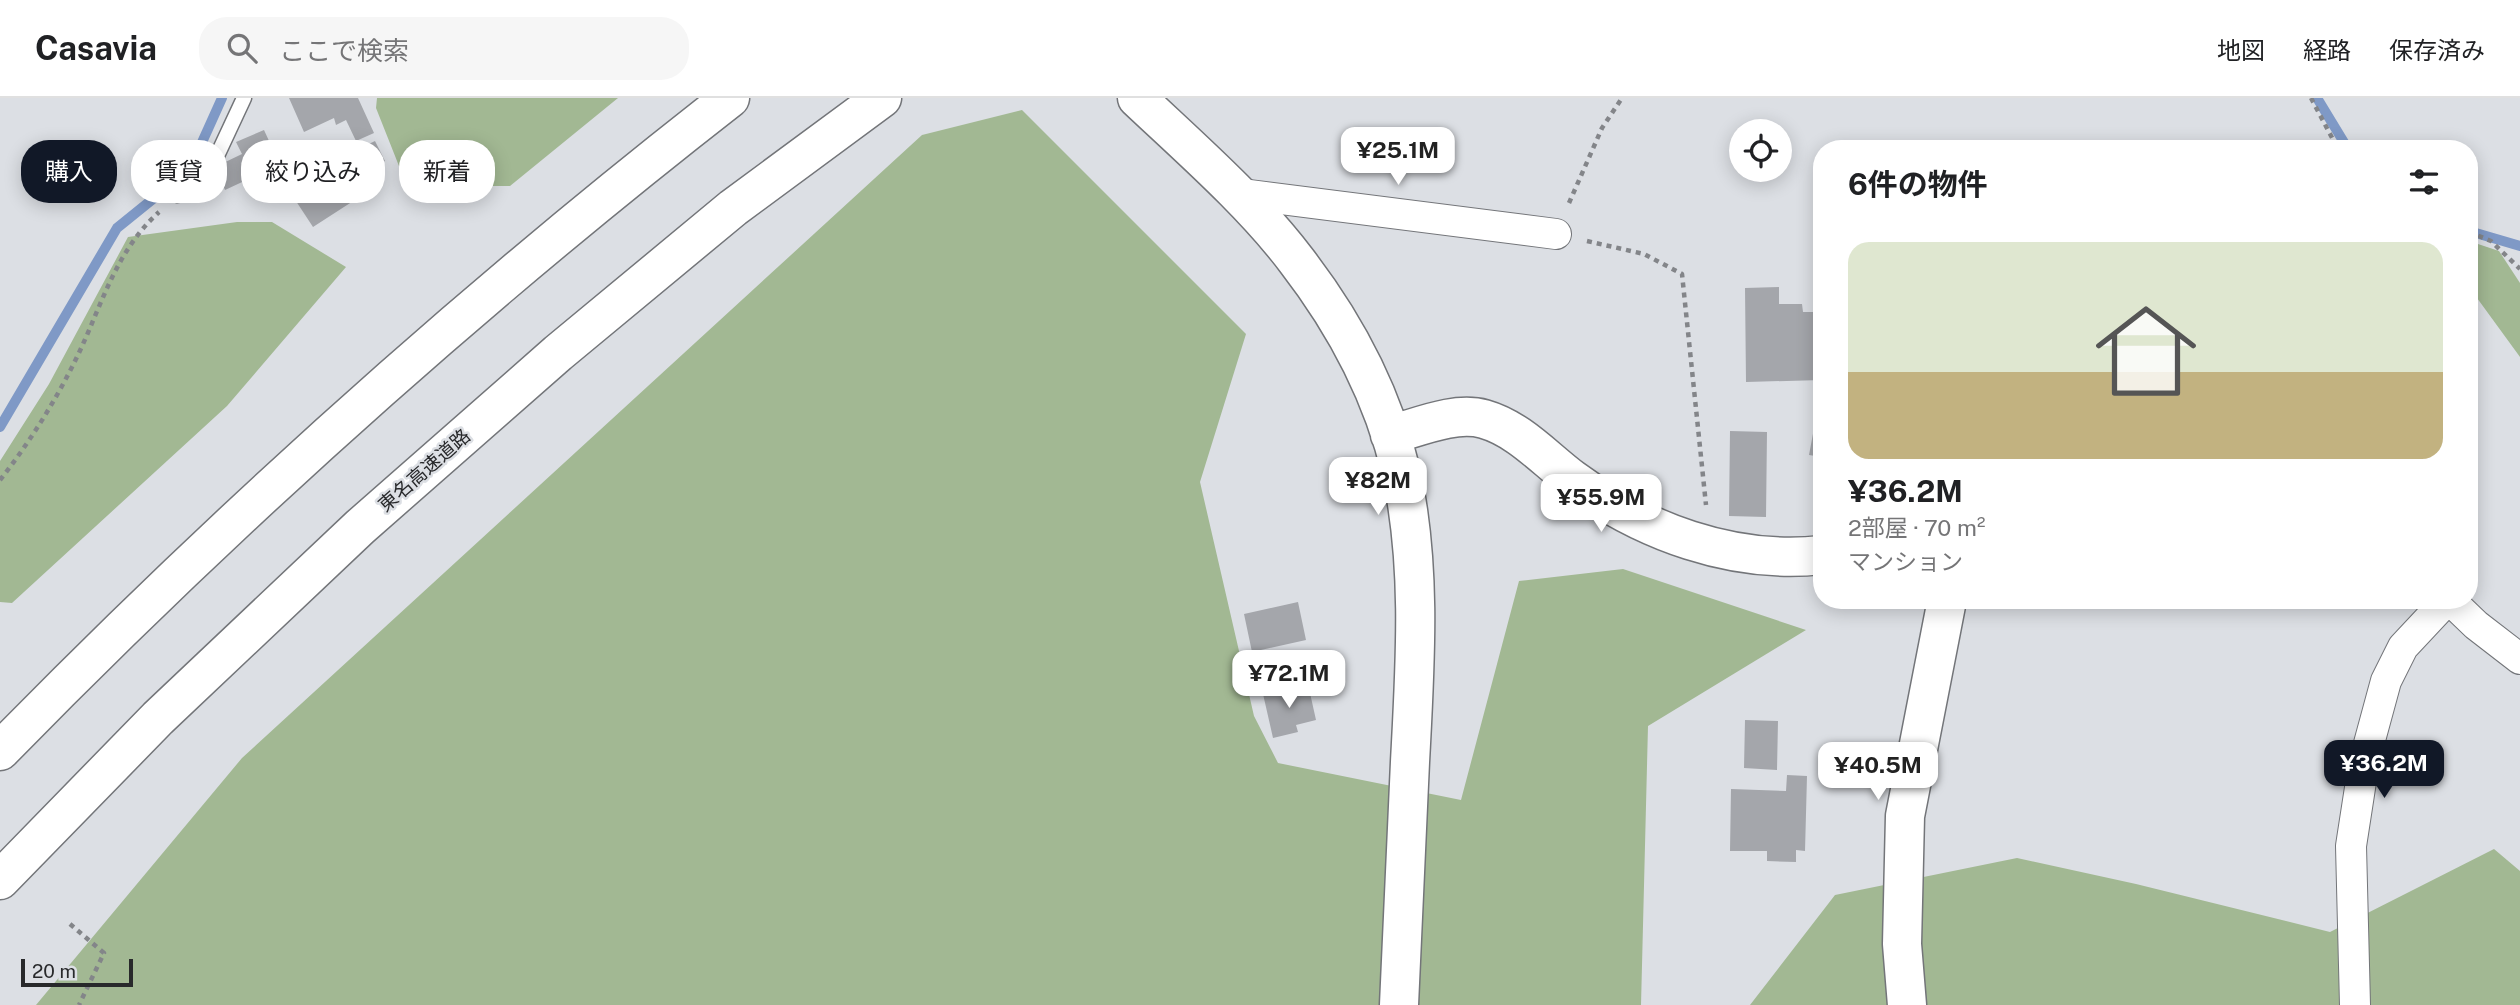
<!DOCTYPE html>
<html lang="ja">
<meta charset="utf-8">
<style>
:root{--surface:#fff;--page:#f6f6f6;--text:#202124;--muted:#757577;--line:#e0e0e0;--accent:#111827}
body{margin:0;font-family:"Public Sans","Noto Sans JP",sans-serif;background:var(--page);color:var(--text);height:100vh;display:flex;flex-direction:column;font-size:26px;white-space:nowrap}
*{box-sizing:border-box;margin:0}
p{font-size:23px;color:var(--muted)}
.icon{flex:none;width:38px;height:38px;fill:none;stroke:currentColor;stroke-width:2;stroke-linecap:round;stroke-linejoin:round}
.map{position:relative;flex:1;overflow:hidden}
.side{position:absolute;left:1813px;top:42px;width:665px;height:469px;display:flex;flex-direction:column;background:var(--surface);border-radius:28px;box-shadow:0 4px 18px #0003}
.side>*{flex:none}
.hud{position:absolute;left:21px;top:42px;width:665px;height:63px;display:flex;gap:14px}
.controls{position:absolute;left:1729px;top:21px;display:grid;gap:14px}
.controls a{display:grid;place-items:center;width:63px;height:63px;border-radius:50%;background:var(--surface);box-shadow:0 4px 18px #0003;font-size:35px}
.scale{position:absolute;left:21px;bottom:18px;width:112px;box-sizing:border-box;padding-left:7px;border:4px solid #28292b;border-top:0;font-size:19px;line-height:24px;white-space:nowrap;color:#28292b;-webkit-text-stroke:5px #dcdfe4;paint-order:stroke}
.price{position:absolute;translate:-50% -60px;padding:0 16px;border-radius:14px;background:#fff;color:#222;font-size:23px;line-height:46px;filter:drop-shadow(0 2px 4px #0008)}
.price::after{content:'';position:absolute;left:50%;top:42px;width:21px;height:16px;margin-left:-10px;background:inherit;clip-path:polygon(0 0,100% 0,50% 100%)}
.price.selected{background:var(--accent);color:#fff}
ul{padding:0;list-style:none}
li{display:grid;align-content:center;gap:14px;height:371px;padding:0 35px}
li+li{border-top:2px solid var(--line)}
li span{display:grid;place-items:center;height:217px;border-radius:21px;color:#555}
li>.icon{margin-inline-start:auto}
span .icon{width:126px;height:126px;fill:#fffc;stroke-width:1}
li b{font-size:30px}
h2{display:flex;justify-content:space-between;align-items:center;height:84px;padding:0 35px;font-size:30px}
.tag{padding:0 24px;border-radius:28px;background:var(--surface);box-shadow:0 4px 18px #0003;font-size:24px;line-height:63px}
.tag.selected{background:var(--accent);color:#fff}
header{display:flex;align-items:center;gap:42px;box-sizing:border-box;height:98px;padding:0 35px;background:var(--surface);border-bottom:2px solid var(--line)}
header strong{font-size:33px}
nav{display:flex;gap:38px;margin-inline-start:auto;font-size:24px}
.search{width:490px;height:63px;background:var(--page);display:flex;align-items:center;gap:18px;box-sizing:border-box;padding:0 24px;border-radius:28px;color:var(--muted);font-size:26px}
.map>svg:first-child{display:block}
.green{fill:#a2b893}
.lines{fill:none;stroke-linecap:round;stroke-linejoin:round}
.stream{stroke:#7f99c6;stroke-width:10}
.building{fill:#a4a6ab}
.lane-casing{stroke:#737579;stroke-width:17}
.street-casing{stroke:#737579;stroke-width:32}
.secondary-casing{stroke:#737579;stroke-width:41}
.highway-casing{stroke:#737579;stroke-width:41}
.path{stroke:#838589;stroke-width:4.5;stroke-dasharray:5 5;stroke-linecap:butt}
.lane{stroke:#fff;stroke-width:14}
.street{stroke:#fff;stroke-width:30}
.secondary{stroke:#fff;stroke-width:38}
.highway{stroke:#fff;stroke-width:38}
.labels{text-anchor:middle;stroke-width:5;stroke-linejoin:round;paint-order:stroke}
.street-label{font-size:19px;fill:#28292b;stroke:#dcdfe4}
</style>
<header>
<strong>Casavia</strong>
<div class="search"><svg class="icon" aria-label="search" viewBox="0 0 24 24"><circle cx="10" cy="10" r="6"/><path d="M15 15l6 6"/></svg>ここで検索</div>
<nav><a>地図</a><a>経路</a><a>保存済み</a></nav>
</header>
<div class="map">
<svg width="2520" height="907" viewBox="0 0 2520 907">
<rect width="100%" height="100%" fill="#dcdfe4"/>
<!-- green -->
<path class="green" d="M377,0H618L510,88H451L399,68L376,10Z
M1022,12L1246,236L1200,384L1254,618L1278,665L1461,702L1519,483L1623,471L1806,532L1648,628L1641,907H36L242,660L922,37Z
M237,124H272L346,169L227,308L12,505L0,504V363L49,286L128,139Z
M2469,143L2499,153L2520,185V259L2469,189Z
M2494,751L2520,773V907H1750L1835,797L2017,760L2136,786L2330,834Z"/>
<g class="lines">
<!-- stream -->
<path class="stream" d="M2317,0L2348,51
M2469,133L2520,148
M0,329L117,130L190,71L222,0"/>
</g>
<!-- building -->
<path class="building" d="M289,0H358L374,35L356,43L346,22L336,27L334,20L304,34Z
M264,32L287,82L262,93L255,78L225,92L215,69L242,56L236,44Z
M375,43L385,63L358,76L348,56Z
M340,65L361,98L313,129L292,97Z
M1779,189V206H1802L1803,214H1822V282L1746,284L1745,190Z
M1818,309H1822V359L1809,357Z
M1730,333L1767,334L1766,419L1729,418Z
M1298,504L1306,542L1252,554L1244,516Z
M1308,586L1316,622L1296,627L1298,634L1273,640L1263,596Z
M1745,622L1778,623L1777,672L1744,670Z
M1787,677L1807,678L1805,753L1796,752V764L1767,763V753H1730L1731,691L1786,693Z"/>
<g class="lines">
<!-- lane casing -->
<g class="lane-casing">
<path id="lane" d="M177,97L216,60L244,0"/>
</g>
<!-- street casing -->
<g class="street-casing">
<path id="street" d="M1234,95L1556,136
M2450,502L2476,527L2520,561
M2355,907L2351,748L2364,664L2386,583L2403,549L2447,502"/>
</g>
<!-- secondary casing -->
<g class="secondary-casing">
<path id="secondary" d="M1137,0C1190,50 1252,104 1296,162C1344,224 1383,297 1401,374C1422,468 1415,569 1410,664C1406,745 1402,826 1399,907
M1390,337C1419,329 1455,313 1484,321C1519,331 1544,360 1572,381C1642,433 1733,467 1822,457
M1907,907L1902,846L1905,718L1947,502"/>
</g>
<!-- highway casing -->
<g class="highway-casing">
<path id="highway" d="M0,653C229,419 472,201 730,0
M0,782L158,620L360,429L558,255L733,110L882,0"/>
</g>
<!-- path -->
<path class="path" d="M2311,0L2338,51
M1569,105L1602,30L1622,0
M2469,134L2491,143L2520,171
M1587,143L1644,156L1682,176L1706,407
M0,382C30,344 56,302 77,259C102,207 115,154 159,114
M70,826L104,855L79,907"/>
<!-- lane -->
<use href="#lane" class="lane"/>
<!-- street -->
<use href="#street" class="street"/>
<!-- secondary -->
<use href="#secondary" class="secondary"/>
<!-- highway -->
<use href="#highway" class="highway"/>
</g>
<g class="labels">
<!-- street labels -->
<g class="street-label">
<text transform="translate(424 372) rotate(-41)" y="7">東名高速道路</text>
</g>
</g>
</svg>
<div class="controls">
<a><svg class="icon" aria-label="locate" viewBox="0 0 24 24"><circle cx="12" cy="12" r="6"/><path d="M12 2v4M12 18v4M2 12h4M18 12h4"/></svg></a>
</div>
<div class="scale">20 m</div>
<b class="price" style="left:1398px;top:89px">¥25.1M</b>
<b class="price" style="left:1378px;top:419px">¥82M</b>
<b class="price" style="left:1601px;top:436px">¥55.9M</b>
<b class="price" style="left:1289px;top:612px">¥72.1M</b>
<b class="price selected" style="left:2384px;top:702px">¥36.2M</b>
<b class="price" style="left:1878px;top:704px">¥40.5M</b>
<div class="hud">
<a class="tag selected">購入</a>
<a class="tag">賃貸</a>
<a class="tag">絞り込み</a>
<a class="tag">新着</a>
</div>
<section class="side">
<h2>6件の物件<svg class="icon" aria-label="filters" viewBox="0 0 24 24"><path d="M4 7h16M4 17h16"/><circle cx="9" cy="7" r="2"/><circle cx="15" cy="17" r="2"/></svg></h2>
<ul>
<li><span style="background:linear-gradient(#dfe7d0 60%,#c2b280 0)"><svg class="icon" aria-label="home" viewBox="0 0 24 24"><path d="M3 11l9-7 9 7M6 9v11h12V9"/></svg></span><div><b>¥36.2M</b><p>2部屋 · 70 m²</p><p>マンション</p></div></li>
</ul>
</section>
</div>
